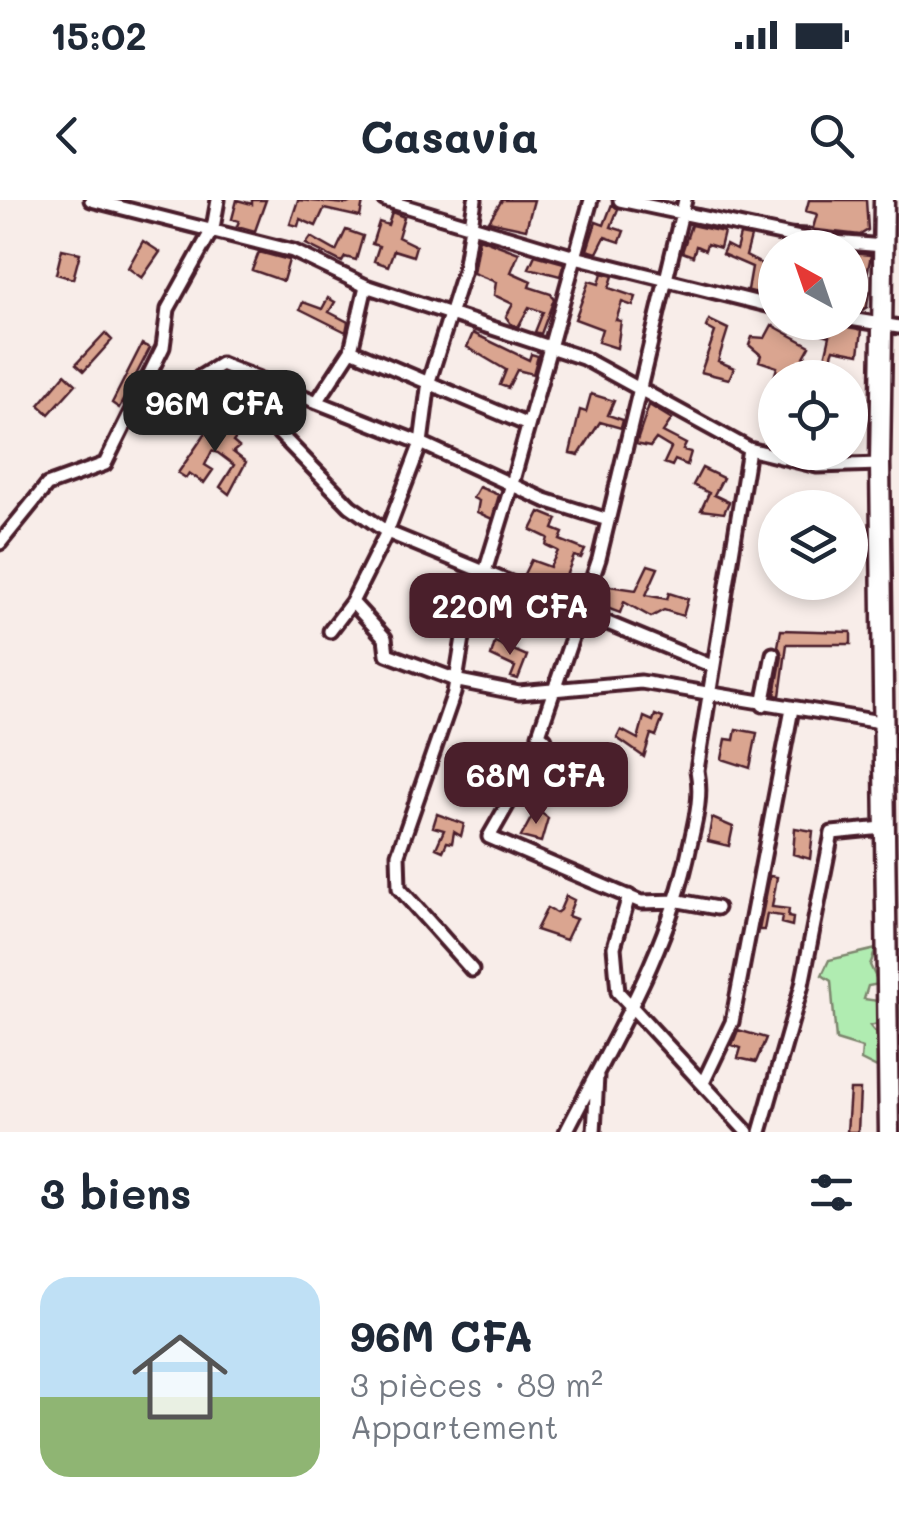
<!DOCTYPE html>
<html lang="fr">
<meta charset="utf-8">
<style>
:root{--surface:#fff;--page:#f2f2f3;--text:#1f2937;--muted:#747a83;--accent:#4a1f2b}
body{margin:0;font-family:Mali,sans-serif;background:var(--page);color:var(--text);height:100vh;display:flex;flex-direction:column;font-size:38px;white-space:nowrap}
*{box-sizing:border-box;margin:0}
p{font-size:32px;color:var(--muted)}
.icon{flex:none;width:55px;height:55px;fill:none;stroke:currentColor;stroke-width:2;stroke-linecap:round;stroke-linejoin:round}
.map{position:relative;height:932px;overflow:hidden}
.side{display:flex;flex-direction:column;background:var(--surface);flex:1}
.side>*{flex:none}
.needle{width:65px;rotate:320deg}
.fabs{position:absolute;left:758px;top:30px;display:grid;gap:20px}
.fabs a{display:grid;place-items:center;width:110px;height:110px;border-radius:50%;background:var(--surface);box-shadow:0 5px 15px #0003;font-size:50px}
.price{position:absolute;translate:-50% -85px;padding:0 22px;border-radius:20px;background:var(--accent);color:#fff;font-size:32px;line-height:65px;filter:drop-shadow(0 2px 5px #0008)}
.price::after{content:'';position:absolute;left:50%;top:60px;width:30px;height:22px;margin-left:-15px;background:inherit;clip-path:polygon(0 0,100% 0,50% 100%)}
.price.selected{background:#222;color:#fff}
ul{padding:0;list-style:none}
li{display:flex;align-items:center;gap:30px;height:250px;padding:0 40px}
li span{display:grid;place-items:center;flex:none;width:280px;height:200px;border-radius:30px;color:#555}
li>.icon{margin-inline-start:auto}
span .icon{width:120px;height:120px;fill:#fffc;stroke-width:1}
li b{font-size:42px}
h2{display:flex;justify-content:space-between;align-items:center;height:120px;padding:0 40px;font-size:42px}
.status{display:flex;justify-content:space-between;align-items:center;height:70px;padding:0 50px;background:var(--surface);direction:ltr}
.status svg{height:28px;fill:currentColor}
header{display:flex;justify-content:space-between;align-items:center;height:130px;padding:0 40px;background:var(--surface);font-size:45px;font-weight:700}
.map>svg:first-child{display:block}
.green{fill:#b0ecb1;stroke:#7d866e;stroke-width:2.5}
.building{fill:#daa590;stroke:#4a1f2b;stroke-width:2.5}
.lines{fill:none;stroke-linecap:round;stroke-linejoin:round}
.minor-casing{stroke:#4a1f2b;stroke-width:19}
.trunk-casing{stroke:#4a1f2b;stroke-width:25}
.minor{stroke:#fff;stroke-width:11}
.trunk{stroke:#fff;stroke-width:18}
</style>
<div class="status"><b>15:02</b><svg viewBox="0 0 49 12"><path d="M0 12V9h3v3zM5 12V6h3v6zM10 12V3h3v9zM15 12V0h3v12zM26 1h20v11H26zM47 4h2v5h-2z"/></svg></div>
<header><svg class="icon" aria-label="back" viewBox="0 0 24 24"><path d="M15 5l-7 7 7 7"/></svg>Casavia<svg class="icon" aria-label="search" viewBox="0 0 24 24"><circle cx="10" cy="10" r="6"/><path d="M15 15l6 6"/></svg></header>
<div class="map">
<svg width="899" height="932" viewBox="0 0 899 932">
<rect width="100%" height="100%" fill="#f8ede9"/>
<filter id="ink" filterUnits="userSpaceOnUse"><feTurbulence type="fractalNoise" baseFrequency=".01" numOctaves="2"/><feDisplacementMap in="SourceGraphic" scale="20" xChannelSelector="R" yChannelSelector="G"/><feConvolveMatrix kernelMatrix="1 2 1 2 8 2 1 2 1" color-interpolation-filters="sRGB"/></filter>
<g filter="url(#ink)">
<!-- green -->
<path class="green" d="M876,749L870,765L879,784L868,786L864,799L899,804V818L870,826L893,855L899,854L897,878L861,860L862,848L836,840L831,781L822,775L829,760Z"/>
<!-- building -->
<path class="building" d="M237,0L252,4V0H266L255,31L237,26L239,21L232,19Z
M298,0L347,4L356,0L363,2L360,17L324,9L316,26L300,19L298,26L290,24Z
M502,0H534L526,29L489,21Z
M809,0H866L868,30L860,35L791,27L813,28L817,14L806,11Z
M612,4L618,9L611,27L624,31L620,42L605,37L597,53L587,50L596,22L604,25Z
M392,12L404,17L398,37L416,46L413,56L394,50L388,66L374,61L379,46L372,44L379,22L388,25Z
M691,25L724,32L720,48L707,44L705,50L696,46L693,56L682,52Z
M346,30L363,36L356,60L345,57L342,62L306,44L311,37L336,51Z
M740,35L751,37L746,56L775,71V84H760L758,93L745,90H748L752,67L722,54L726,45L736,50Z
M479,38L519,53L511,72L531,81L529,87L551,94L554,99L541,134L535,132L543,112L529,107L518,127L511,124L506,117L513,104L494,95L496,82L473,73Z
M143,41L160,52L142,78L128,68Z
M62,49L80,53L73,79L56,74Z
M259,52L289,60L283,81L252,70Z
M850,53L871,55L864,90L869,91L867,107L861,111L850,110Z
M535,55L564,63L560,76L529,68Z
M602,73L613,76L609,88L636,97L633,106L622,102L616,120L621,121L617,148L598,142L602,129L575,119L589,81L599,84Z
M328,98L335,102L329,112L348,122L346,132L300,109L303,102L322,109Z
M709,120L728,129L718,161L734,168L729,179L701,172L715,132L706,127Z
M818,122H839L862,130L859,154L834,149L829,163L824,162L830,136L815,132Z
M772,125L810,146L799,166L825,178H774L777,167L759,161L761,155L749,145L752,137L765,138Z
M105,133L112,140L84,171L76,164Z
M473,133L529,160L531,154L538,156L533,174L517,170L508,188L500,185L506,170L467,147Z
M142,144L150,148L119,208L112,203Z
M65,174L76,184L49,214L39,205Z
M591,194L614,201L608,215L623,220L621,228L600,222L579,255L570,253L580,210L586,212Z
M649,205L672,219L663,232L686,244L683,250L691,252L687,265L675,260L672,266L664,263L671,248L656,239L650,247L636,244Z
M216,218L240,233L233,242L239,247L233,252L246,262L229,294L220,287L234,265L218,253L212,251L205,265L213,270L204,283L189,273L186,278L178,273Z
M702,268L723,278L714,295L729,302L724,313L701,310L709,293L693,285Z
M479,287L499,295L492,319L477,312L479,301L473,298Z
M540,312L557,319L553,329L563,333L560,340L585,350L581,358L574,356L559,393L522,378L531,360L550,367L558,351L546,345L548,338L531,330Z
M648,365L658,368L646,395L667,399L669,393L688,399L683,416L664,410L651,417L624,402L620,413L596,404L602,385L636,390Z
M781,430L851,432V444H787L780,496L775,495L782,456L778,446Z
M495,442L527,456L518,479L511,477L515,467L491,456Z
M655,515L663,518L656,536L651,534L644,557L617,538L621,530L638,539L644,517L653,521Z
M736,529L757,533L750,568L722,559L726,539L734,540Z
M536,609L548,618L541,642L521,637Z
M437,614L464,624L461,636L454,632L452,643L447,642L443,651L436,648L444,630L433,627Z
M712,618L733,627L729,646L708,641Z
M795,628L813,631L810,659L793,654Z
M770,676L777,677L772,707L789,709L788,717L793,718L792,726L781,723L782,716L767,714L764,730H759Z
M566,696L574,700L568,716L576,719L566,740L536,730L547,708L556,713L560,710Z
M738,830L766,838L756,862L738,858L741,848L732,845Z
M850,890H860L858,932H847Z"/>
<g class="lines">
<!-- minor casing -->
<g class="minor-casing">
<path id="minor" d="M91,0L293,51L366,86L583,158L749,249L817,266L880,264
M385,0L575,57L775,107
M620,0L809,40L884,46
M685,0L599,359L539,534L545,539L489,637L641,702L679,701L717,708
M850,119L899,127
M351,150L366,86
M301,197L277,231L350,306L387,332L712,466
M317,202L351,150L528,225
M132,205L153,206L221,164L421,243L545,300L608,320
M0,343L47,285L105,264L163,147L168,109L213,28L218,0
M352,402L385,438L387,454L459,481L519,493L641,482L886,523
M330,431L352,402L387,332L421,243L429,181L464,70L475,0
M763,505L773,454
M629,696L614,747L618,792L747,932
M472,770L399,688L398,654L454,493L468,407L484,375L512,284L591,0
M703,883L732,822L792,509
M566,932C614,838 669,749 690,645C696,619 702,596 697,570L749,249
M594,932L597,876
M760,932L802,785L832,633L883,628"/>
</g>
<!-- trunk casing -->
<g class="trunk-casing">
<path id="trunk" d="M884,0L880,264L889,932"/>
</g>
<!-- minor -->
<use href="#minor" class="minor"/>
<!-- trunk -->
<use href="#trunk" class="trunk"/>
</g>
</g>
</svg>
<div class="fabs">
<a><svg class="needle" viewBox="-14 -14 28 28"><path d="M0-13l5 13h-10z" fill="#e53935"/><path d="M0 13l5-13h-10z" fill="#747a83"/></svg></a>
<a><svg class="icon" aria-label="locate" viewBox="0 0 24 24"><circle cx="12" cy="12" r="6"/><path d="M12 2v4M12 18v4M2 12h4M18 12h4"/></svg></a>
<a><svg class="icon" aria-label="layers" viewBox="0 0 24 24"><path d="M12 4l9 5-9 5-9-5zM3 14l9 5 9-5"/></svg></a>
</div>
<b class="price selected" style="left:215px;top:255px">96M CFA</b>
<b class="price" style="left:510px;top:458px">220M CFA</b>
<b class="price" style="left:536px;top:627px">68M CFA</b>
</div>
<section class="side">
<h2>3 biens<svg class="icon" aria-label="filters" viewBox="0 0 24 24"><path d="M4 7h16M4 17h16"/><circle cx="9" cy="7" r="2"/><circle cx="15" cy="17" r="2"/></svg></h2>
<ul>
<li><span style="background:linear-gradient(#bfe0f5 60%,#8fb573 0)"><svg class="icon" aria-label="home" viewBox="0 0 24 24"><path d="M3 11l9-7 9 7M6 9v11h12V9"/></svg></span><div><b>96M CFA</b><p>3 pièces · 89 m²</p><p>Appartement</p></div></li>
</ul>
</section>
